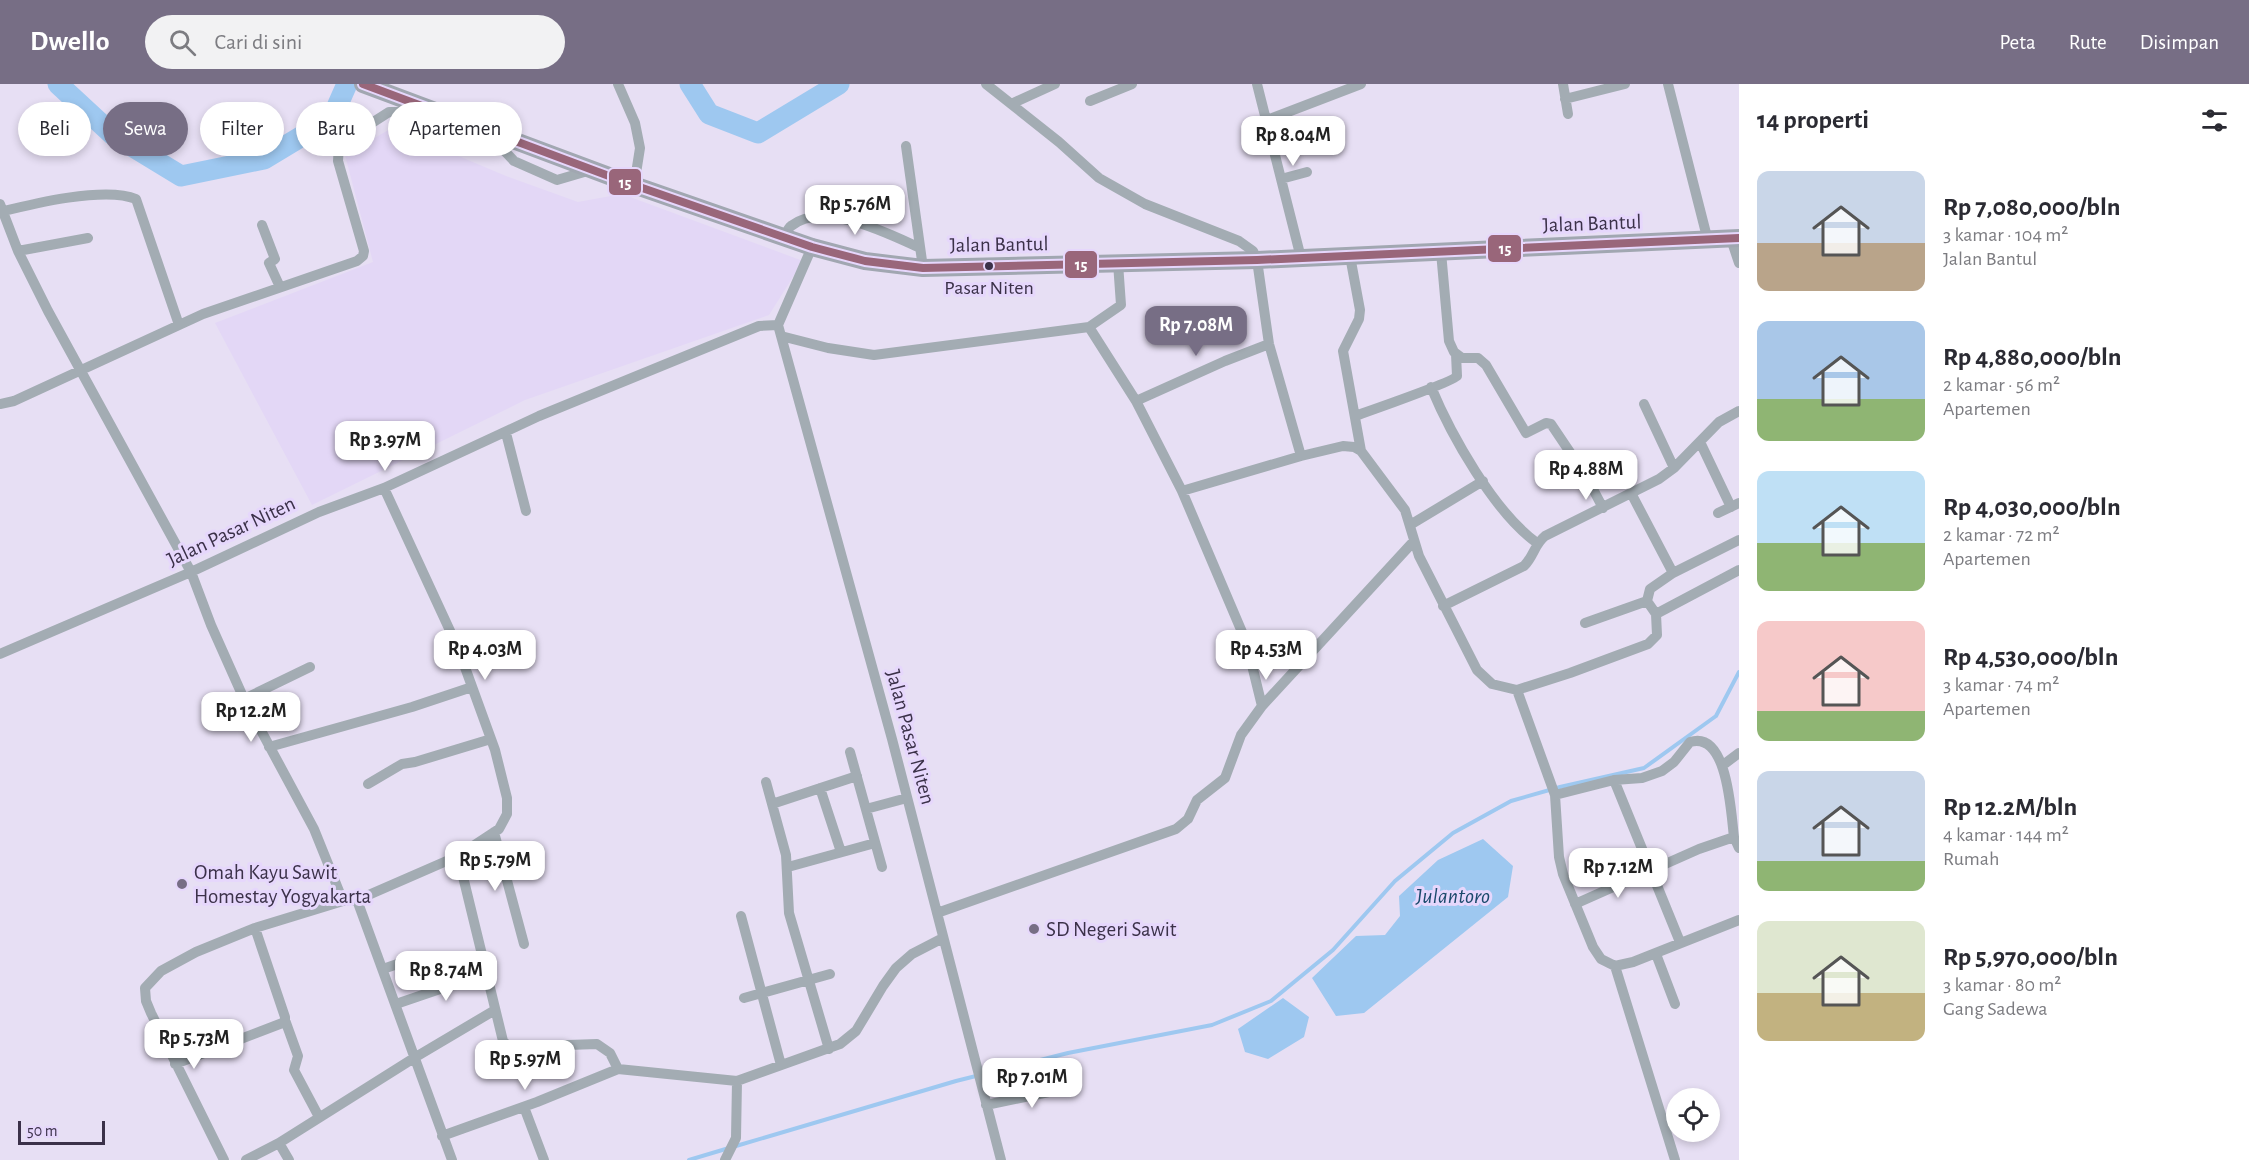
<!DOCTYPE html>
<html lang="id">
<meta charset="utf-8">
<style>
:root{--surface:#fff;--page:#f2f2f3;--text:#2b2b33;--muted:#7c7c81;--accent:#776e85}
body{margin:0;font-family:"Alegreya Sans",sans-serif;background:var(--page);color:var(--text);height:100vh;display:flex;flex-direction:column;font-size:22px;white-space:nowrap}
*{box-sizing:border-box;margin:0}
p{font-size:20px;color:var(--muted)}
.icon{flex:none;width:33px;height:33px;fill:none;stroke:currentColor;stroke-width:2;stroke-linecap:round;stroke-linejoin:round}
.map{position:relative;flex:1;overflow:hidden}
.side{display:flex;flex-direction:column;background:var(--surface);width:510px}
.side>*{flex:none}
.top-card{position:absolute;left:18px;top:18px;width:570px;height:54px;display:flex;gap:12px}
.controls{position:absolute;left:1666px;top:1004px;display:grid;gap:12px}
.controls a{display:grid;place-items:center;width:54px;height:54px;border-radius:50%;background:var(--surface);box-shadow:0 3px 9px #0003;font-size:30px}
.scale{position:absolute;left:18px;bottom:15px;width:87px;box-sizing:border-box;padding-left:6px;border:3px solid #3b3149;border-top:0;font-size:16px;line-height:21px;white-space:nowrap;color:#3b3149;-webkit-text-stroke:4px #e6d7fc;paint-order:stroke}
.price{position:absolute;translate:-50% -51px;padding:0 14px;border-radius:12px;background:#fff;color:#222;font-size:20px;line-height:39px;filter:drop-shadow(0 2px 3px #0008)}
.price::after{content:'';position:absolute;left:50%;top:36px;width:18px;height:14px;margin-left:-9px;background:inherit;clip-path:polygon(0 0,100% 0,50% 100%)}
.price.current{background:var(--accent);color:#fff}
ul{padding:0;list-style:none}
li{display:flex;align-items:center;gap:18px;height:150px;padding:0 18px}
li span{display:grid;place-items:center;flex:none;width:168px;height:120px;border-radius:12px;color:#555}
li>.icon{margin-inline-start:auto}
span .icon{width:72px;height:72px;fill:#fffc;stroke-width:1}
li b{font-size:26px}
h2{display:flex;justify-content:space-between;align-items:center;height:72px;padding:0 18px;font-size:26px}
.tag{padding:0 21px;border-radius:27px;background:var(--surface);box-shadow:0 3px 9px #0003;font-size:21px;line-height:54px}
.tag.current{background:var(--accent);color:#fff}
header{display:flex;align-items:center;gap:36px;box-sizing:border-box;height:84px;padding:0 30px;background:var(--accent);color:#fff}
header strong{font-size:28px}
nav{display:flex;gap:33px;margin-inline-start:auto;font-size:21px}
.search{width:420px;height:54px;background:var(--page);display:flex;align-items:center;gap:15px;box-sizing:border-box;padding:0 21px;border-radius:33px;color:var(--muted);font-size:22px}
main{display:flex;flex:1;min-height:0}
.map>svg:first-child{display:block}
.built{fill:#e3d7f6}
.water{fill:#9ec8f0}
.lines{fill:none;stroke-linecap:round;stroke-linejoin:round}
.stream{stroke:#9ec8f0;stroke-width:4}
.river{stroke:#9ec8f0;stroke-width:21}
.minor{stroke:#a3acb3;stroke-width:10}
.primary{stroke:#a1a7b1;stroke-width:18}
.bus-1-casing{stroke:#e6d7fc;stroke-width:12}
.bus-1{stroke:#99667a;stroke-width:8}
.bus-dot{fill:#3b3149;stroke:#e6d7fc;stroke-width:2}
.poi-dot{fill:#776e85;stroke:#e6d7fc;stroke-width:2}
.labels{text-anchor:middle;stroke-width:6;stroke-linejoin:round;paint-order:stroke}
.bus-label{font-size:20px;fill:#3b3149;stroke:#e6d7fc}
.street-label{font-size:21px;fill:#3b3149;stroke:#e6d7fc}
.poi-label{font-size:21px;fill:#3b3149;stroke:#e6d7fc;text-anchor:start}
.water-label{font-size:22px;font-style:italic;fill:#1a496b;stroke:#e6d7fc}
.line-badge{stroke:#e6d7fc;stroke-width:2}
.badge-label{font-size:16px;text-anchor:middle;font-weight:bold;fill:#fff}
</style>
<header>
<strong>Dwello</strong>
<div class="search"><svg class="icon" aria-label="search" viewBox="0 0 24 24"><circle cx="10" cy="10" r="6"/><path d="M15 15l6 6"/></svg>Cari di sini</div>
<nav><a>Peta</a><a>Rute</a><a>Disimpan</a></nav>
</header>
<main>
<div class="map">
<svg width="1739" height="1076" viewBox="0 0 1739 1076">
<rect width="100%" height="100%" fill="#e7dff4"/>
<!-- built -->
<path class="built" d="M392,44L506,92L578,118L622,110L803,177L769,231L525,316L312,421L215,239L373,178L345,71Z"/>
<!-- water -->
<path class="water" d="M1483,755L1513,782L1508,813L1364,929L1336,932L1312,894L1356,852L1385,851L1400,832L1399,812L1438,776Z
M1283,914L1309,933L1304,953L1268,975L1245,968L1238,945Z"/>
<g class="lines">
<!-- stream -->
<path class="stream" d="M736,1062L956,997L1068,969L1212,941L1271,917L1333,866L1395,797L1453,749L1511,717L1560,703L1644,684L1716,632L1739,588
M689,1076L729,1064"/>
<!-- river -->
<path class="river" d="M58,0L112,50L181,92L264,75L332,34L347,0
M690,0L709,30L758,49L839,0"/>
<!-- minor -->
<path class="minor" d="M618,0L635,39L640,64L634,102
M986,0L1059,58L1099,94L1145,120L1239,157L1253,167L1257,176L1269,260L1301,372
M1257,0L1301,174
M1563,0L1568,30
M1668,0L1708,157
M1565,15L1625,0
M1090,17L1132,0
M1011,20L1055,0
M1267,36L1361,0
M906,62L923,184
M1281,95L1307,88
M0,120L18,167L48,227L191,488L211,541L244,615L314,745L343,817
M0,128C32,120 105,102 136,115L179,241
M262,141L275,175L269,179L280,203
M784,154C786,150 788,144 791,142C823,116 889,150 920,164
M1731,155L1739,179
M812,163L778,241L892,655L1001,1076
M18,167L88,154
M1441,168L1449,257L1454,268L1462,274H1478L1486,281L1526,349L1546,339L1551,340L1586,392L1603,424
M1350,172L1360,226L1359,235L1343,267L1361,367L1405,426L1419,472L1477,586L1492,600L1517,606L1555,711L1559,773L1563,790L1593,863L1601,875L1615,882L1633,878L1739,836
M1089,243L1136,317L1182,407L1301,372L1343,362L1354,363L1361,367
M781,252L828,264L874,271L1089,243L1121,221L1118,179
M1431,303C1451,351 1494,428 1537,459
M1136,317L1225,277L1269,260
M0,320L14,317L203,230L357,177L363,172L364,167L338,77L339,60L389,28H398L440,41L500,62L514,77L557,96L591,86
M1644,320L1674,384
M1355,332C1369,327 1453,298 1457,292L1456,270
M506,349L526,427
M1700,358L1731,423
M1182,407L1242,548L1249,569L1262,622
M1631,409L1673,489
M1718,429L1739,419
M1410,441L1483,397
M1443,522L1524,482C1534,472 1534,461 1545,452L1659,395L1674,384L1719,338L1739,327
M1656,530L1739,486
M1585,539L1647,517
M0,570L191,488L319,428L384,404L539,332L759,242L778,241
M1517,606L1570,589L1648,560L1657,551L1656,530L1647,517L1650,505L1673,489L1739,456
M244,615L310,583
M269,663L412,623L472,603
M850,668L882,783
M1723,681L1739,669
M1614,696L1680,858
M766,698L786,771L789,829L829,965
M368,700L402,680L415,678L491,655
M820,704L841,768
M1555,711L1614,696L1642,694L1662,687L1674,678L1690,658C1728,646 1731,730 1734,753L1739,764
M772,720L857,692
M866,725L907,714
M494,748L524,860
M458,772L503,957L509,963L597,960L610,969L618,985L737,997L840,960L856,947L883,902L896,884L912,870L943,854
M788,783L875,759
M357,816L452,1076
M1575,820L1699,765L1734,753
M937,829L1176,745L1188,735L1197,716L1225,694L1241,651L1262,622L1414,457
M741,832L781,981
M1656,870L1675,920
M1615,882L1675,1076
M383,885L406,877
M744,914L830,890
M396,920L487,889
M285,936L298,972L294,986L319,1033
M175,980L285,938V933L255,844
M986,1021L1073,1003
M524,1023L544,1076
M442,1052L537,1018L618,985
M279,1059L414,974L495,926
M224,1076L151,929L146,917L145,904L161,887L196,868L255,844L343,817L357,816L458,772L499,745L507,730V714L495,666L458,564L384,404
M246,1076L279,1059L289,1076
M725,1076L736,1054L737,997"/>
<!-- primary -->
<path class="primary" d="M363,0L625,98L812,163L865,177L923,184L1257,176L1739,154"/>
<!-- bus-1 casing -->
<g class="bus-1-casing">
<path id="bus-1" d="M363,0L625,98L812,163L865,177L923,184L1257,176L1739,154"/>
</g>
<!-- bus-1 -->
<use href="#bus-1" class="bus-1"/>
</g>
<!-- markers -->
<circle class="bus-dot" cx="989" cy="182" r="5"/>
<g class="poi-dot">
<circle cx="182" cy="800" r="6"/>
<circle cx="1034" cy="845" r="6"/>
</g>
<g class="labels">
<!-- bus labels -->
<g class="bus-label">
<text x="989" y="210">Pasar Niten</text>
</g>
<!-- street labels -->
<g class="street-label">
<text transform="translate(1592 139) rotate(-2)" y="7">Jalan Bantul</text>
<text transform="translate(999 160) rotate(-1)" y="7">Jalan Bantul</text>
<text transform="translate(231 447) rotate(-25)" y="7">Jalan Pasar Niten</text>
<text transform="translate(911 653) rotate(75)" y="7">Jalan Pasar Niten</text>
</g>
<!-- poi labels -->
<g class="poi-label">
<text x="194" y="795">Omah Kayu Sawit<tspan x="194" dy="24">Homestay Yogyakarta</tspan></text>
<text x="1046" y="852">SD Negeri Sawit</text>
</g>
<!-- water labels -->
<g class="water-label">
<text x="1453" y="819">Julantoro</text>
</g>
</g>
<g class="line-badge">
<rect x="608" y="84" width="34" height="28" rx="6" fill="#99667a"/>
<rect x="1487" y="150" width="35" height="29" rx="6" fill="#99667a"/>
<rect x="1064" y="166" width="34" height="29" rx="6" fill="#99667a"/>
</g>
<g class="badge-label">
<text x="625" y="104">15</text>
<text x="1505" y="170">15</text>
<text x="1081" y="186">15</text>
</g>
</svg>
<div class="controls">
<a><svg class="icon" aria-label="locate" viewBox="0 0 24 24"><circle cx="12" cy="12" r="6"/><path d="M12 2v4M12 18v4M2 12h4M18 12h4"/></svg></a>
</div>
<div class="scale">50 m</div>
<b class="price" style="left:1293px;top:83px">Rp 8.04M</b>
<b class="price" style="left:855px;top:152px">Rp 5.76M</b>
<b class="price current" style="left:1196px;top:273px">Rp 7.08M</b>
<b class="price" style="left:385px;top:388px">Rp 3.97M</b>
<b class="price" style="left:1586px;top:417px">Rp 4.88M</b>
<b class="price" style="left:485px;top:597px">Rp 4.03M</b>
<b class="price" style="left:1266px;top:597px">Rp 4.53M</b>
<b class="price" style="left:251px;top:659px">Rp 12.2M</b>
<b class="price" style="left:495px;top:808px">Rp 5.79M</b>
<b class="price" style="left:1618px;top:815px">Rp 7.12M</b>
<b class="price" style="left:446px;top:918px">Rp 8.74M</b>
<b class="price" style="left:194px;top:986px">Rp 5.73M</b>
<b class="price" style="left:525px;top:1007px">Rp 5.97M</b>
<b class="price" style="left:1032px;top:1025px">Rp 7.01M</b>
<div class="top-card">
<a class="tag">Beli</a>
<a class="tag current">Sewa</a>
<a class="tag">Filter</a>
<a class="tag">Baru</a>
<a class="tag">Apartemen</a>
</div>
</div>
<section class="side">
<h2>14 properti<svg class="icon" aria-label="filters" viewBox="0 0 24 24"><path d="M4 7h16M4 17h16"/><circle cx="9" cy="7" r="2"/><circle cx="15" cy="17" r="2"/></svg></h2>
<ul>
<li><span style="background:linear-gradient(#c9d6e8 60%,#b9a48a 0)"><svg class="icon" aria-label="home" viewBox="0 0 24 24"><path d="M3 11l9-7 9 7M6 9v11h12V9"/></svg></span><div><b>Rp 7,080,000/bln</b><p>3 kamar · 104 m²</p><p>Jalan Bantul</p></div></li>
<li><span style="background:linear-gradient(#a9c7e8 65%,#8fb573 0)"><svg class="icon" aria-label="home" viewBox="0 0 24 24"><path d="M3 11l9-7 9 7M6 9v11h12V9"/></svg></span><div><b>Rp 4,880,000/bln</b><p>2 kamar · 56 m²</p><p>Apartemen</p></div></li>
<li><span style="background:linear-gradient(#bfe0f5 60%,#8fb573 0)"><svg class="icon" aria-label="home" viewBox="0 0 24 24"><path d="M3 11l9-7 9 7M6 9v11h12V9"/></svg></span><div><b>Rp 4,030,000/bln</b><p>2 kamar · 72 m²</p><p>Apartemen</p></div></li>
<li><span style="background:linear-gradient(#f6c9c9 75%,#8fb573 0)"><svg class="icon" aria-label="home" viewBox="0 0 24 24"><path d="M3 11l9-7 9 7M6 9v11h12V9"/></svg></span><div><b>Rp 4,530,000/bln</b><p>3 kamar · 74 m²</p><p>Apartemen</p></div></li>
<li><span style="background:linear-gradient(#c9d6e8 75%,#8fb573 0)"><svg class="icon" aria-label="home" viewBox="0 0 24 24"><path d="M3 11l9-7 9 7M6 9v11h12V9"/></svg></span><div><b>Rp 12.2M/bln</b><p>4 kamar · 144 m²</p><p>Rumah</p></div></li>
<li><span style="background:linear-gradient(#dfe7d0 60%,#c2b280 0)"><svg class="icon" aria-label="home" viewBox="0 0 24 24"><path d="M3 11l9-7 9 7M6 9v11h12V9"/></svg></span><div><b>Rp 5,970,000/bln</b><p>3 kamar · 80 m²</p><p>Gang Sadewa</p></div></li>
</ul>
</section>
</main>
